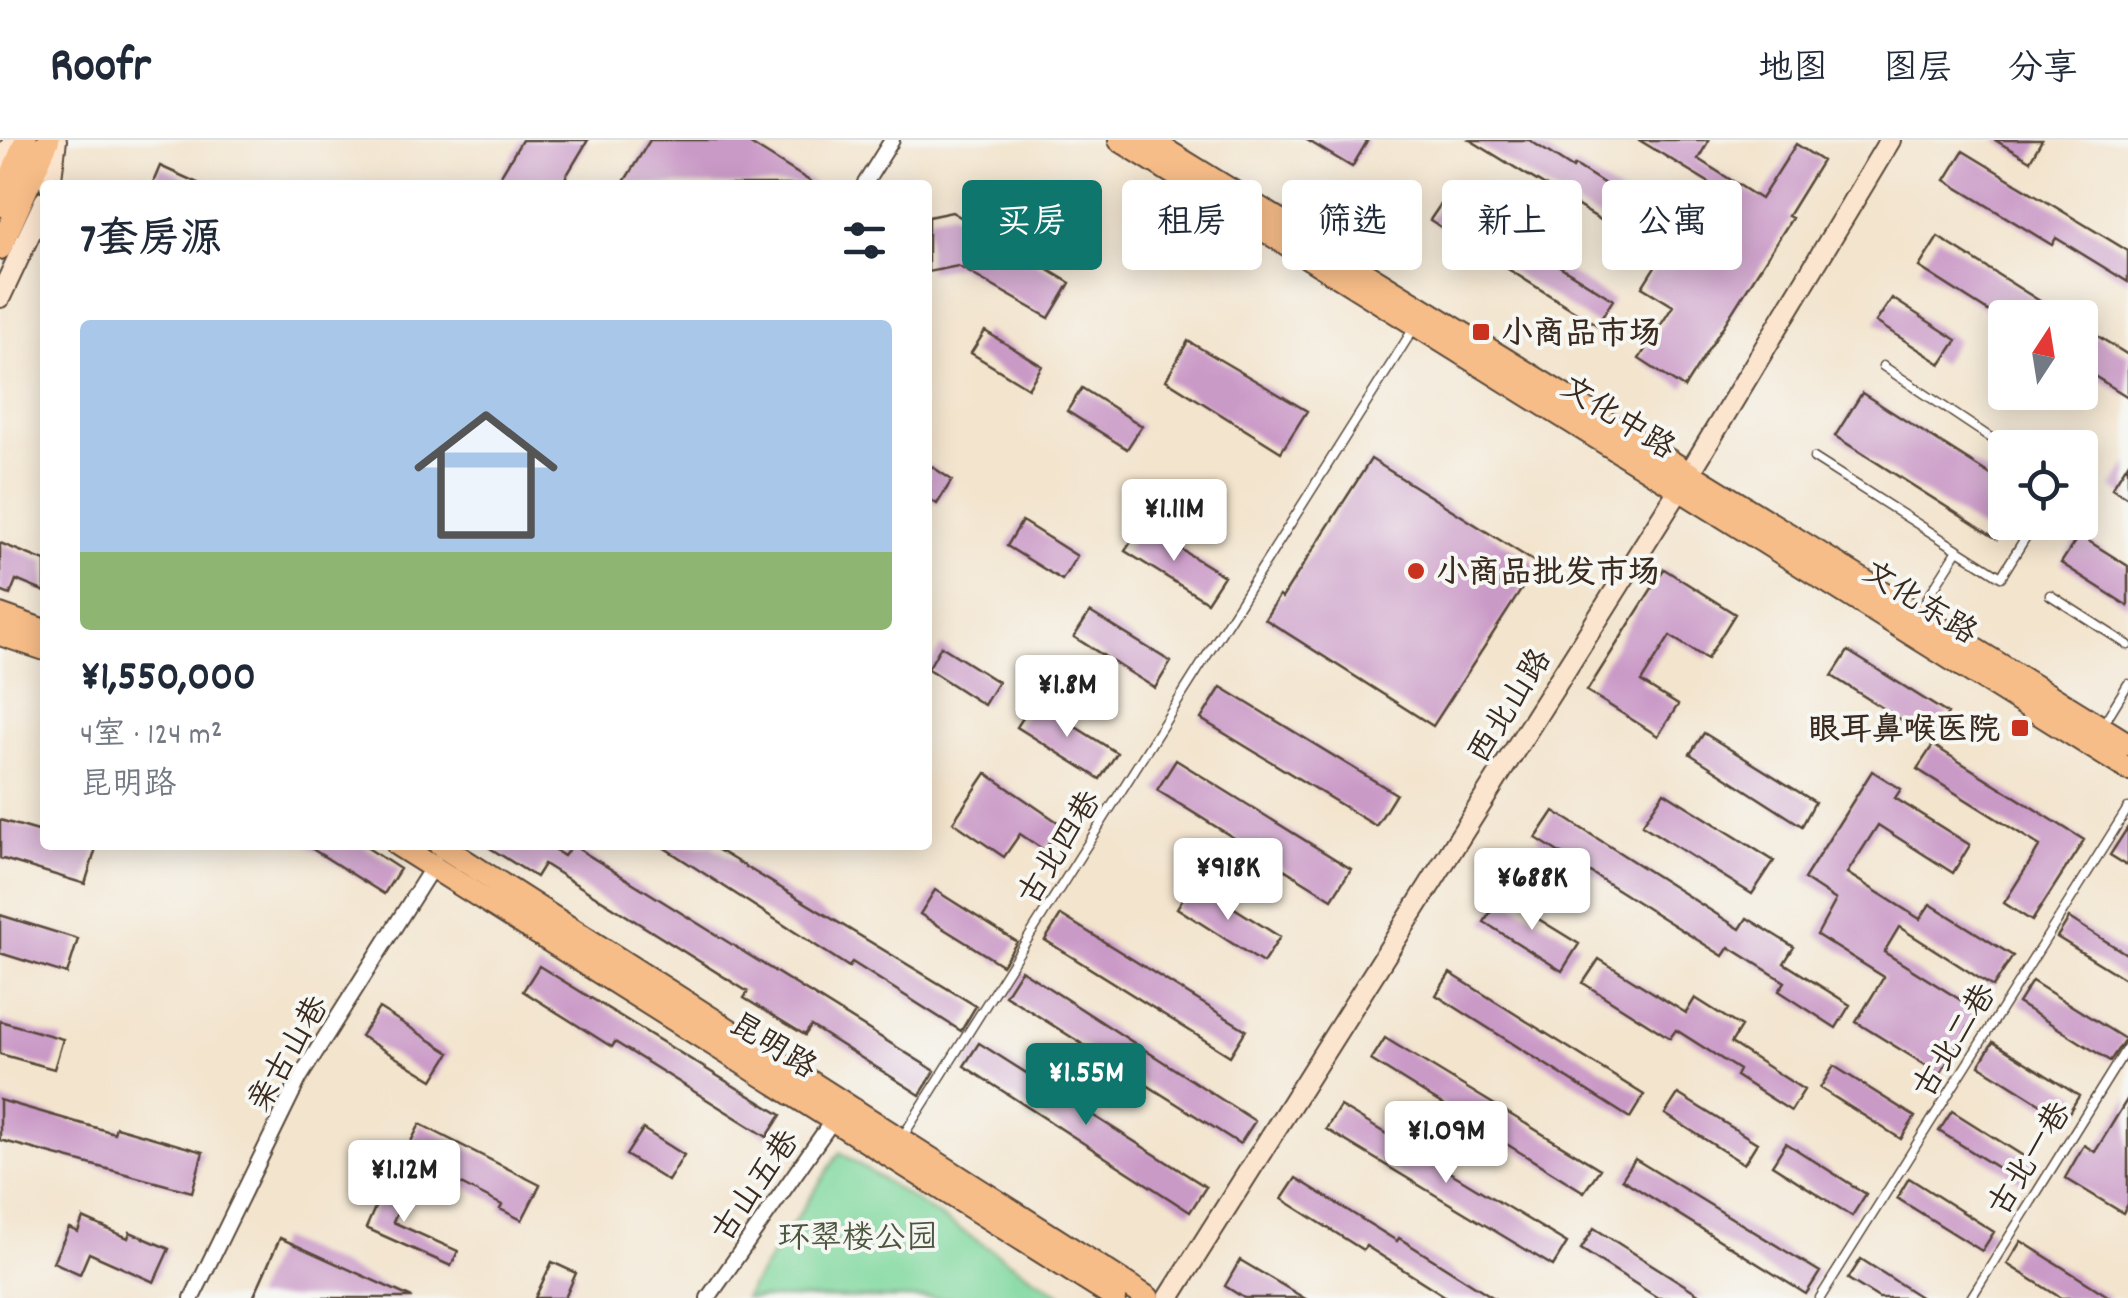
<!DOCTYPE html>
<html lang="zh">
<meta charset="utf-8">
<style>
:root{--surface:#fff;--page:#f2f2f3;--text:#1f2937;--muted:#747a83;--line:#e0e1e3;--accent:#0f766e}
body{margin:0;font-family:Dekko,"LXGW WenKai TC",sans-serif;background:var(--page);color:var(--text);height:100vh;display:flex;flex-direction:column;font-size:38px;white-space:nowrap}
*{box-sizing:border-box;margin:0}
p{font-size:32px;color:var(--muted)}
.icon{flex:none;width:55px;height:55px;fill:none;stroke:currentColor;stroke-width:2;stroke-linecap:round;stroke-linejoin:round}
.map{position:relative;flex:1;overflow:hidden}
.details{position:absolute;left:40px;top:40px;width:892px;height:670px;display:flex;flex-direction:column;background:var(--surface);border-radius:10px;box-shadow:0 5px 25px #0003}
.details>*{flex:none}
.banner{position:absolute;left:962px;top:40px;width:950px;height:90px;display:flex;gap:20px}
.needle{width:65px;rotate:12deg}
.fabs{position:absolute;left:1988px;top:160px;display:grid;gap:20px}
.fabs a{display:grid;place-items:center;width:110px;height:110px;border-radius:10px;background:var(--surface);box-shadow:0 5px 25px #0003;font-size:50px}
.price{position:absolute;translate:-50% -85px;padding:0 22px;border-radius:10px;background:#fff;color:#222;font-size:32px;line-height:65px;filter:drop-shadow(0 2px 5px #0008)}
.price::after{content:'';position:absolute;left:50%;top:60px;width:30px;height:22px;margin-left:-15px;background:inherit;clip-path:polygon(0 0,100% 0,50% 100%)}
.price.selected{background:var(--accent);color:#fff}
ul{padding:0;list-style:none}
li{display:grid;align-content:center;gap:20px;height:530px;padding:0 40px}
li+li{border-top:2px solid var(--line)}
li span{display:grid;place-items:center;height:310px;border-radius:10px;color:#555}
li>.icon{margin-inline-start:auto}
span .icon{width:180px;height:180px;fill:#fffc;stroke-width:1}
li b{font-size:42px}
h2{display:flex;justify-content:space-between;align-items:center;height:120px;padding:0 40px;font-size:42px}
.chip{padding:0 35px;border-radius:10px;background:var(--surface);box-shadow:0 5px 25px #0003;font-size:35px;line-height:90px}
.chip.selected{background:var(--accent);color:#fff}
header{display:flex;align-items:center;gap:60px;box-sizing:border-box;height:140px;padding:0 50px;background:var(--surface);border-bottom:2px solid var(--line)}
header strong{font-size:48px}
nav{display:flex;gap:55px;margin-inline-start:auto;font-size:35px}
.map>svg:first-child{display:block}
.green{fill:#7fd89e;stroke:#5d815e;stroke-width:2.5}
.building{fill:#ca9ac7}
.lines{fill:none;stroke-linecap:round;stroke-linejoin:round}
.lane-casing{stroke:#574638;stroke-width:11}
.street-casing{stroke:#574638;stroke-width:18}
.secondary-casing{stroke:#574638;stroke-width:24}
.primary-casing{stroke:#574638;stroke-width:26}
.lane{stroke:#fff;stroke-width:8}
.street{stroke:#fff;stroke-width:14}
.secondary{stroke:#fce5cf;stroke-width:20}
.primary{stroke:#f7bd88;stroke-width:22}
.poi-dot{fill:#c8321e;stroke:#f6f6f2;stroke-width:4}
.labels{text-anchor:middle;stroke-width:8;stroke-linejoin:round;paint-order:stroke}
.poi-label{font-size:32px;font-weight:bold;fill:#3b2a1e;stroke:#f6f6f2;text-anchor:start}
.street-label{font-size:32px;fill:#3b2a1e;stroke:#f6f6f2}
.park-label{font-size:32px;fill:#4c563e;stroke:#f6f6f2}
</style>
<header>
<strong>Roofr</strong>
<nav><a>地图</a><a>图层</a><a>分享</a></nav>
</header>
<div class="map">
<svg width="2128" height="1158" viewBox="0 0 2128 1158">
<rect width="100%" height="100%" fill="#f6f6f2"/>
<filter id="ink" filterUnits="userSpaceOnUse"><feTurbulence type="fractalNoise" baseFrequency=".01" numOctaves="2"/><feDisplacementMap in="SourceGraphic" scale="20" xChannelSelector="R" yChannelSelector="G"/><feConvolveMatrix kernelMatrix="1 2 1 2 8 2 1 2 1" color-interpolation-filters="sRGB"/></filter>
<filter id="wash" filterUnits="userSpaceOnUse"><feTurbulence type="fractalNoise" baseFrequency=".0048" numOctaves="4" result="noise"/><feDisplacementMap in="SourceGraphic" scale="40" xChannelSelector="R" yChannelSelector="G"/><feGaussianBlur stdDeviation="2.25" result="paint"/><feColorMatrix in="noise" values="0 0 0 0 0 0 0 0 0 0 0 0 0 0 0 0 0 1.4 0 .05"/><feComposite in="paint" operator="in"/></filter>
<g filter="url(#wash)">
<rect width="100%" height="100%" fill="#f3e4cd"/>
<!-- green -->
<path class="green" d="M840,1012L1066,1158H744Z"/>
<g id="blocks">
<!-- building -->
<path class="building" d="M522,0H588L561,45H495Z
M650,0H744L816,45H622Z
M1307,0H1368L1352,27Z
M1470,0H1529L1573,28L1575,25L1678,90L1708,42L1639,0H1709L1698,19L1761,59L1796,4L1822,21L1788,76L1792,78L1684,248L1639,219L1673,166L1642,147L1661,117Z
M1995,0H2042L2030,21Z
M1963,11L2128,111V142L2056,98L2052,105L1945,40Z
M160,26L202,45H152Z
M1447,55L1613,160L1597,185L1430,80Z
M952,72L1070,143L1049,178L958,126L928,132V77Z
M1938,97L2043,163L2068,178H1999L1919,127Z
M1892,158L1957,200L1941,224L1876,182Z
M2080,185L2128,215V257L2080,227Z
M985,191L1042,226L1028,248L971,213Z
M1188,201L1307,271L1281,312L1166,240Z
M1082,248L1142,286L1127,309L1067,271Z
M1862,253L2005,344V386L1997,399L1835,296Z
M1371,319L1538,424L1433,586L1265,479L1279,456L1282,458Z
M2128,323V358L2112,348Z
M928,324L952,340L937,364L928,358Z
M1022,381L1077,416L1062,440L1007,406Z
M1142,385L1224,436L1207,462L1125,411Z
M2079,395L2128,426V466L2061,423Z
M0,403L45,421V452L16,440L10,455L0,451Z
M1664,429L1735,474L1707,519L1670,496L1641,542L1678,565L1658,596L1587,551Z
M1090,472L1171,522L1155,548L1074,497Z
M941,506L998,542L984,565L928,529Z
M1848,511L1948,574L1932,599L1832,536Z
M1221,547L1396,654L1376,686L1201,579Z
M1034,561L1117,613L1100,639L1017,587Z
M1704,593L1815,662L1802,686L1690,614Z
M1933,605L2084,700L2032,781L2004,763L2040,706L1917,629Z
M1176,620L1351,729L1332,759L1157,650Z
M1872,631L1901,649L1895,658L1970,705L1953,733L1878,685L1847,733L1920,779L1930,764L2013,816L1993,847L1899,787L1884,812L1978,871L1940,934L1856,882L1884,837L1817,795L1836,760L1804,739Z
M986,633L1062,685L1044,710L1020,694L1004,717L953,682Z
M1664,652L1774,721L1752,754L1642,685Z
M1554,671L1740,789L1747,778L1794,807L1784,823L1850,865L1836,888L1779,851L1785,842L1729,807L1723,816L1536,698Z
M0,680L45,693V705H85L96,708L85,744L0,718Z
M2128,687V726L2110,715Z
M306,705H363L400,729L384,754Z
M485,705H547L564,716L572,705L935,931L920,955L811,886L805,895L744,858L748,852L544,724L536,737Z
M660,705H710L976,866L961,891L852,822L849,827Z
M1193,742L1280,797L1263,823L1177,768Z
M935,750L1017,802L1002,825L920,774Z
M1501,756L1579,804L1562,831L1484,782Z
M0,775L78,799L67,834L0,813Z
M1061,775L1246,890L1230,916L1045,800Z
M2069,778L2128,815V841L2057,797Z
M1599,819L1686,873L1695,858L1741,887L1731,903L1804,950L1791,971L1736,936L1739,930L1676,890L1670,898L1583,843Z
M539,826L781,975L767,997L615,902L612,907L523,851Z
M1021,830L1255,981L1240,1004L1005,855Z
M1450,833L1644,955L1630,978L1436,855Z
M2032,841L2125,899L2110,921L2018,863Z
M379,868L450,913L433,940L361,896Z
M0,881L63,899L54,929L0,914Z
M1385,898L1600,1029L1584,1052L1371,920Z
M1993,902L2079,956L2065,979L1979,925Z
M979,903L1206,1047L1190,1072L964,926Z
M1834,926L1915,977L1901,999L1820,948Z
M1678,954L1757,1003L1744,1024L1665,974Z
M2128,958V1064L2123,1073L2065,1038L2084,1005L2095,1012Z
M0,960L114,993L116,987L203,1012L192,1052L0,1000Z
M1340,966L1567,1103L1553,1126L1326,989Z
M1952,971L2036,1024L2024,1044L1939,991Z
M420,984L540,1045L522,1080L500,1069L502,1065L404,1015Z
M643,989L684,1015L668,1041L626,1015Z
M1786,1003L1866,1054L1852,1076L1772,1025Z
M1635,1019L1820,1132L1806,1154L1622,1039Z
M388,1038L409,1047L393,1082L458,1111L451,1126L366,1088Z
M1296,1038L1397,1101L1399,1098L1494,1158H1448L1366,1106L1363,1110L1282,1059Z
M1909,1038L1994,1092L1982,1111L1897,1058Z
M83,1078L128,1098L130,1092L169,1109L154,1142L89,1113L80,1134L53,1122L69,1088L78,1092Z
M1594,1088L1705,1158H1658L1581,1109Z
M280,1098L412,1158H253Z
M2021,1101L2111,1158H2061L2007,1124Z
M1861,1119L1922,1158H1879L1848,1139Z
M1240,1120L1304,1158H1244L1225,1146Z
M552,1122L576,1133L565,1158H535Z"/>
</g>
</g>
<g filter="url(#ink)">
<use href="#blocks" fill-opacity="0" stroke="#574638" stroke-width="2.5"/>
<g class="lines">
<!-- lane casing -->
<g class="lane-casing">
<path id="lane" d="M1883,226L2006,308
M1814,318L2001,437L2035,382
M2050,455L2128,505
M1920,470L1958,410
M2104,583L2128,544
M903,996L1414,188
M1820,1158L2128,668
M1971,1158L2128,906"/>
</g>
<!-- street casing -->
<g class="street-casing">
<path id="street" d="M864,45L892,0
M192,1158L300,937L435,723
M708,1158L835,977"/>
</g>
<!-- secondary casing -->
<g class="secondary-casing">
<path id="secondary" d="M0,22L15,0
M50,45L56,0
M0,157L45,61
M1169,1158L1689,334L1890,0"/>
</g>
<!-- primary casing -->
<g class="primary-casing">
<path id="primary" d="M1120,0L2128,629
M1149,0L2128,604
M0,65L26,0
M0,108L48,0
M0,475L45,491
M0,494L45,509
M398,705L1115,1158
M440,705L1148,1158"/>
</g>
<!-- lane -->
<use href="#lane" class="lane"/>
<!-- street -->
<use href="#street" class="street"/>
<!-- secondary -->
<use href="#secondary" class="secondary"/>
<!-- primary -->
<use href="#primary" class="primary"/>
</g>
</g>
<!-- markers -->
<g class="poi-dot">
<rect x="1471" y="182" width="20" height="20" rx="5"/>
<circle cx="1416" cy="431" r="10"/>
<rect x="2010" y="578" width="20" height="20" rx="5"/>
</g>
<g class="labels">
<!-- poi labels -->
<g class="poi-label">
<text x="1501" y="203">小商品市场</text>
<text x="1436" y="442">小商品批发市场</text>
<text x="2000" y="599" text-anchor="end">眼耳鼻喉医院</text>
</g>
<!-- street labels -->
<g class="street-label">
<text transform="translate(1619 276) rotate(32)" y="11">文化中路</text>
<text transform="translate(1921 461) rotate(32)" y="11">文化东路</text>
<text transform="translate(1508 565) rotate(-58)" y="11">西北山路</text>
<text transform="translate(1058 707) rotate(-58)" y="11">古北四巷</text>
<text transform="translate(1953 900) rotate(-58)" y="11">古北二巷</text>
<text transform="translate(774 904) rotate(32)" y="11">昆明路</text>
<text transform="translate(287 913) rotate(-60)" y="11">亲古山巷</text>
<text transform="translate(2028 1018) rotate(-58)" y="11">古北一巷</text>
<text transform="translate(754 1045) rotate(-55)" y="11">古山五巷</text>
</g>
<!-- park labels -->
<g class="park-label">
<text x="858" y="1107">环翠楼公园</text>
</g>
</g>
</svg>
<div class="fabs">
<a><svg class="needle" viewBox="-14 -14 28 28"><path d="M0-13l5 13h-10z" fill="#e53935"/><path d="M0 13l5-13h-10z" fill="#747a83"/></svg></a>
<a><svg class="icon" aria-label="locate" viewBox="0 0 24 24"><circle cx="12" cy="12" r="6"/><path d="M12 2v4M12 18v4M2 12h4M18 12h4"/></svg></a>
</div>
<b class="price" style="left:1174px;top:424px">¥1.11M</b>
<b class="price" style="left:1067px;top:600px">¥1.8M</b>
<b class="price" style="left:1228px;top:783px">¥918K</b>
<b class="price" style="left:1532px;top:793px">¥688K</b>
<b class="price selected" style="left:1086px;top:988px">¥1.55M</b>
<b class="price" style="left:1446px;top:1046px">¥1.09M</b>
<b class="price" style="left:404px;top:1085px">¥1.12M</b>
<div class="banner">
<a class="chip selected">买房</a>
<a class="chip">租房</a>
<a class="chip">筛选</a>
<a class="chip">新上</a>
<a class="chip">公寓</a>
</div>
<section class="details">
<h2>7套房源<svg class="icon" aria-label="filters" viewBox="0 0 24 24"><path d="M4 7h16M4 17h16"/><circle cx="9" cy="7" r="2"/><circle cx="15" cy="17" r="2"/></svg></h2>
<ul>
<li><span style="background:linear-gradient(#a9c7e8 75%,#8fb573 0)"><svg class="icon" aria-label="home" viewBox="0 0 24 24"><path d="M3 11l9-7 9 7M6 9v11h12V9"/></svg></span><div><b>¥1,550,000</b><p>4室 · 124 m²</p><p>昆明路</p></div></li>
</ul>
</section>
</div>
